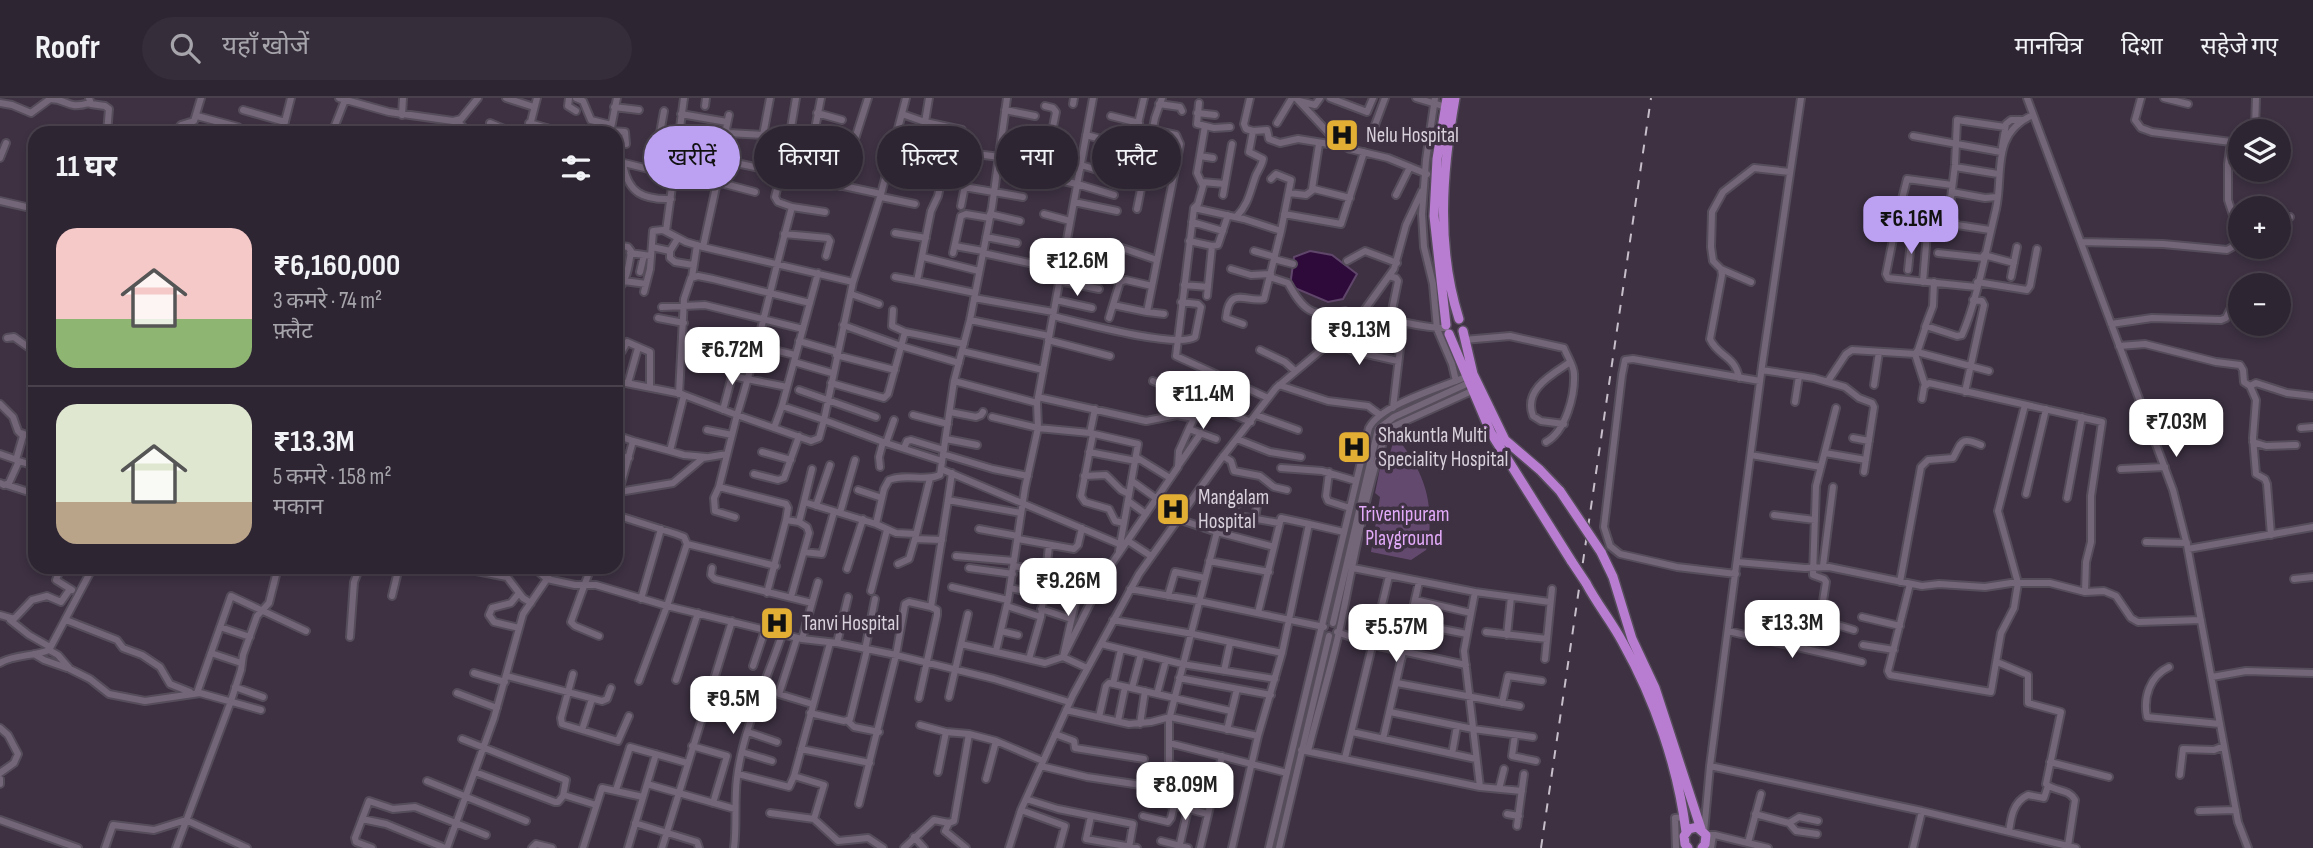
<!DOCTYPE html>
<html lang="hi">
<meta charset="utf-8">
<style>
:root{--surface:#2e2532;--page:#362d3a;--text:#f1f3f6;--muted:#a7a5ac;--line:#49424d;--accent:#bca0f2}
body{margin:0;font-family:"Sofia Sans Condensed","Noto Sans Devanagari",sans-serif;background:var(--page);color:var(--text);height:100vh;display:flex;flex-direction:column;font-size:26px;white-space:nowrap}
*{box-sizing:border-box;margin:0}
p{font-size:23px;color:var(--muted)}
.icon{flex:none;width:38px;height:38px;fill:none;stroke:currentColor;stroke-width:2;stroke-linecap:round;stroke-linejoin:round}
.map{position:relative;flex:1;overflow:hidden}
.sheet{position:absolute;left:28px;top:28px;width:595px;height:448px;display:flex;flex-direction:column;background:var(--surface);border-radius:21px;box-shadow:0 4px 10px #0003,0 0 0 2px var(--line)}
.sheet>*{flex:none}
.banner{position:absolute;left:644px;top:28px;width:665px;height:63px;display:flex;gap:14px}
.buttons{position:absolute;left:2228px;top:21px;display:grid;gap:14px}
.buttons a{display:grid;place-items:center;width:63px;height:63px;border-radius:50%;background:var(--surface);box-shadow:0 4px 10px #0003,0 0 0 2px var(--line);font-size:35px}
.price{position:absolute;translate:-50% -60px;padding:0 16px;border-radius:14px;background:#fff;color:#222;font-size:23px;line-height:46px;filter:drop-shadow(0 2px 4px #0008)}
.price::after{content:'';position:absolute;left:50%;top:42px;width:21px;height:16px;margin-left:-10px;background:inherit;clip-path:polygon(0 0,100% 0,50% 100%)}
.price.selected{background:var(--accent);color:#111}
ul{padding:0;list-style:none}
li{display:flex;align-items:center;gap:21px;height:175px;padding:0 28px}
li+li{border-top:2px solid var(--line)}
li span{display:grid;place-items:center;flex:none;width:196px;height:140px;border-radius:21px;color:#555}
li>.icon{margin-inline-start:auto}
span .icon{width:84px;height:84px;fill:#fffc;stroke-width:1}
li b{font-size:30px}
h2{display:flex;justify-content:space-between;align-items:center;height:84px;padding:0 28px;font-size:30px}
.chip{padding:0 24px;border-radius:32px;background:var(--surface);box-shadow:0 4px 10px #0003,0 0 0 2px var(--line);font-size:24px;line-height:63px}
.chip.selected{background:var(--accent);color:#111}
header{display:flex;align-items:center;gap:42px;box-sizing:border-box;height:98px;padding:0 35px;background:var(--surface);border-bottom:2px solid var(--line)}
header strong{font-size:33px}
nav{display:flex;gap:38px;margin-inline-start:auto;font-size:24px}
.search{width:490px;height:63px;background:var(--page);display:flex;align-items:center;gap:18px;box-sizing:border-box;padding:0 24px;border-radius:38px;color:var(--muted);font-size:26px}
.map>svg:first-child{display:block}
.green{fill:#63496d}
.water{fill:#2d0a3a;stroke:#60466a;stroke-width:2}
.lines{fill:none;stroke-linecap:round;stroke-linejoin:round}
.minor-casing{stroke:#564d5b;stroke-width:10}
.highway-casing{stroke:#564d5b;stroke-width:12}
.minor{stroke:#746679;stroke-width:6}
.highway{stroke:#b87dd0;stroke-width:9}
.rail{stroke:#c6bec9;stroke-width:2;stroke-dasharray:9 9;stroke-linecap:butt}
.highway-bridge-casing{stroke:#564d5b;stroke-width:12;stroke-linecap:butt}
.highway-bridge{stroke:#b87dd0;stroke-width:9}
.labels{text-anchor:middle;stroke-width:7;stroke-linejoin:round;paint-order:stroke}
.poi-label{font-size:21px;fill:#d8d1db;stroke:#3d3142;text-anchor:start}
.park-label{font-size:21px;fill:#e2aaf8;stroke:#3d3142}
</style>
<header>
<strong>Roofr</strong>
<div class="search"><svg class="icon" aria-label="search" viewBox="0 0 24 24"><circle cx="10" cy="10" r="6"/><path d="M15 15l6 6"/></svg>यहाँ खोजें</div>
<nav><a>मानचित्र</a><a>दिशा</a><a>सहेजे गए</a></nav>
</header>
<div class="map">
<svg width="2313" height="750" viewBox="0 0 2313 750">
<rect width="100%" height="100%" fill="#3d3142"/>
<!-- green -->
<path class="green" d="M1395,337C1424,374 1434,400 1428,447L1426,452L1411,462L1371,454L1380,399L1375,395L1380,370H1386Z"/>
<!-- water -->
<path class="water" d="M1310,153L1332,157L1357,176L1343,201L1328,204L1290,188L1294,159Z"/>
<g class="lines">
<!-- minor casing -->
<g class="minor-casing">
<path id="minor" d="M89,0L91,6L105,8L109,11L107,35
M339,0L389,14L453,23L461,21L478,0
M506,0L534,9
M569,0L568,8L576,13
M576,0L583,3L591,22L611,27
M821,0L814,36L839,45
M1250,0L1244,26L1246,31L1253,33L1267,32L1269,41L1280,45L1298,41L1341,48
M1296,0L1337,44L1350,51L1388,60L1427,76
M1330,0L1367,14L1373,0
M1416,0L1446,9
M1435,0L1426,62L1422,116L1424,149L1433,186L1437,231L1452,266L1456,283
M2027,0L2173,392L2187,447L2238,724L2248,750
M2164,0L2188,6
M1299,3L1315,7L1320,0
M0,5L12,7L31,15L50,1C68,1 67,12 89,5
M1199,5L1197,26L1214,30L1230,29
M1073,6L1074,0
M1159,6L1180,9L1182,13
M705,8L706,0
M614,9L639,12
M243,12L285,24
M1005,12L1035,18
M664,13L657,52L676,57
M817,15L842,22
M1197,15L1215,17
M681,16L727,24
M902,16L925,24L929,0
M402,17L403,0
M729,17L726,31L728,35L765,37
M197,18L238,29
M1111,18L1139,25
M457,23L463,29L464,35
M925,24L962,32
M490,25L514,35
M529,25L550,31L553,35
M1277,25L1292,0
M610,33L625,34L626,46
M2251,33L2255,30L2256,0
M175,35L181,27L194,23L201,0
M282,35L291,0
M332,35L345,2
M528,35L537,0
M610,35L617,0
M1372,35L1385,0
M790,36L796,0
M1086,37L1135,50
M1913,38L2001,54
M895,43L947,56L938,98L931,113L917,183L975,195
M1001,44L1033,50
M2232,46L2240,36
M2002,49L2006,26L2011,22H2021
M762,50L802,59
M700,52L703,46L724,52L703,149L853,184
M947,56L952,53L1000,59
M1200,58L1213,60
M0,60L6,45
M722,62L881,96L853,184L824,322L886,345L942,363
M616,63L673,77
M623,66C628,95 643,102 671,101
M1081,67L1121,79L1126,77L1144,0
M757,69L770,0
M998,69L1077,86L1114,97
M1058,69L1080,72
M1955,69L1998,76
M691,73L718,80
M887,74L941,87
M1145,76L1171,82
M1043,78L1056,14L1053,10L1045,8
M918,81L924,50
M1271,81L1276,76L1291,82L1281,133
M717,84L755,94
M1202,84L1225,86
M840,88L868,0
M964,89L1023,99
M1312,91L1319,46
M1952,94L1985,100L1997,99
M1289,95L1306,97L1314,91L1350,100
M881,96L906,0
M1223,97L1232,46
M1396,97L1410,69
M881,99L915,106
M0,103L35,111
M1074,104L1117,113
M1895,105L1902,101L1907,81L1952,87
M961,108L968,72
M792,109L825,114
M1194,110L1198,106L1203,88L1197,75L1205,28
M1137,111L1155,20L1162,0
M1948,111L1952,121L1957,127L1990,132
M990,116L1020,123
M1044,116L1070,123
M1284,116L1341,126L1364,54
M1236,119C1249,106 1250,93 1256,77C1259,71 1262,67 1263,61L1249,54L1253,33
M2278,119H2290
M1192,124L1223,133
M666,133L684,0
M895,135L926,140
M784,136L828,140L830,143L826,158
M986,139L1017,145
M678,140L670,153V160L675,164L693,167
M1189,143L1212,148L1218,147L1228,117
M2082,144L2163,146L2227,152L2236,147L2239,135L2228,102V66L2231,44L2152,34L2141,30L2135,22L2141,0
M616,147L628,149L631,153C629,167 627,184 616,194
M955,148L983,153
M652,149L670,153
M1254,153L1275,159
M630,155L651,158
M953,155L961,118L966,116L990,120
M983,155L1061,172
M1064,155L1109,167
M1115,155L1117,151L1122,150L1157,162
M1938,155L1984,160
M1984,157L2014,165
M923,159L979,173
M1274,161L1293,166
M1347,163L1365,153L1397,165
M1231,171L1251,177L1271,176
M1721,171L1751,184
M1908,172L1912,134
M640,174L644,157
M1389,178L1396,180L1398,183L1390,222
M692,179L697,147
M895,179L917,183
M1270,179L1288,185C1303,212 1312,221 1345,213L1356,223
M2011,179L2017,149
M624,183L646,186
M1059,183L1099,191
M1923,184L1927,135
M1977,184L2027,192L2030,188L2037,151
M1184,187L1208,189
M1976,189L1888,180L1886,176L1895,131L1927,135L1932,114L1946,112L1950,108L1955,67L1957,22L2005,29
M644,194L650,171L653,133L663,132L686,144L703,149
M851,196L879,206
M1207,198L1212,148
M974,200L1053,214
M1056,202L1092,210
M1113,207L1147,214L1180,46L1176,37L1152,32
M662,209L705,207L803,231
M893,212L892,228L905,234
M1147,214L1164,216
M1053,218C1078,224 1176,251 1195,239L1201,209L1198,206L1181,204
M658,220L684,225
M1109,220L1120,184L1126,182L1152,188
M1358,221L1394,171L1406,127L1422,93
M970,222L1049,238
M1243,226L1226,220C1229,187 1246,205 1264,201L1281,133L1244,121L1194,110L1176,258L1268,300
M2111,226L2152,220L2221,222L2226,220L2232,208
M843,227L901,248L959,265
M1925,229L1933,208L1934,184
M7,240L14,239L35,254
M1048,242L1110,258
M1332,242L1353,253L1398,263
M1464,242L1510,238L1564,250C1567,258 1574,268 1574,276C1575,297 1566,333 1546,344
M799,243L837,254
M757,248L795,257
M2119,248L2145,246L2216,264L2240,267L2243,272L2244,284L2250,288
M1260,252L1285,264L1295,273
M962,253L1043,272
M1917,254L1989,273
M616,255L622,253L627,244L650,254V289
M1915,256L1925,287
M836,257L895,272
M794,264L832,275
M1762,272L1814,280L1845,289L1859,300L1872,305L1874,309L1864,374
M1739,280C1735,257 1718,259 1710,241L1722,177L1721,171L1713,163L1711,149L1712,114L1723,94L1754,70L1790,74
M616,283L682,296
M954,283L1037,305
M1153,283L1251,324
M1828,283L1846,256L1852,252L1915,256L1918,252L1926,228L1957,238L1962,237C1977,203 1987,148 1996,111C2004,76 1990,36 2033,17
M628,285L638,250
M831,285L884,300L888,296L905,234L964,246
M1279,287L1328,303L1368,308L1380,317
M1874,287L1879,254
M799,292L876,319
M1965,294L1984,207L1982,203L1973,202
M679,296L684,201L691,180L698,178L713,181L810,205
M1038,299L1146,323L1177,317L1194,320
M1922,301L1924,289L1929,285L2102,324L2091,398V444L2086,464L2085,494
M1795,304L1799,278
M0,306L13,319L18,333L23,338L16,362
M782,308L824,322L819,340L811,343L737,317L719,389L786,406L788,410L786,422
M1393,310L1403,225
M1836,310L1816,388L1813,477L1824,481L1826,484L1820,522L1854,532
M723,312L732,278L787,289
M950,314L976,319L981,317L983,314
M913,317L948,326
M1256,317L1298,332
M992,319L1038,330L1090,335L1138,346L1119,453
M1564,326L1541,323L1533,318C1523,292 1551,277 1569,265
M774,330L782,308L818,175
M2301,330L2313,329
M1189,331L1216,341
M707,332L732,337
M21,335L35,340
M1090,335L1095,311
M1093,336L1081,398L1085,404L1109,411L1115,423L1124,425
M616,337L633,343
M1853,340L1869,343
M946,341L977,347
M1237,341L1270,354L1301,359
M2253,344L2266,348L2296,347
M886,345L894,322
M904,350L907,343L911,342L944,352
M670,353L684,357L706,359
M762,354L791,362
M1089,354L1136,363
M1825,355L1866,362
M0,356L17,362
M943,356L993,371L1028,378
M616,357L629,360
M1751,357L1821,369
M1223,358L1231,363L1234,373L1260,378L1274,389L1287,392
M1136,359L1170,380
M1178,368L1201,335
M880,369L879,359L883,344
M1281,370L1322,373L1356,383
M941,371L1119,446
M2121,371L2165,369
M1329,374L1326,398L1328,403L1350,410
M754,376L778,382L784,380L799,338
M1084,378L1106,377L1121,392L1129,396
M930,380L915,441L942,442
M1132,383L1157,401
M0,385L4,387L9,385L19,363L35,368
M7,387L35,396
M719,389L714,400L715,413L735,419
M1200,390L1217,400L1238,406
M858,392L882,400
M619,394L673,385L703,360L727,356
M2026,396L2046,311
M2067,400L2082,319
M948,402L952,375
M1128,403L1146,416
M616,404L633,343L670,353L684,297L737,317C759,248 773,178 792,109L778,104L775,99L781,75
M804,404L812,371
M816,408L830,367
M840,415L855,362
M616,417L676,436L684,439L687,446
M1774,417L1815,422
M1245,419L1279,425
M1178,421L1217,434
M1255,421L1258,401
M876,426L896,435L916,436
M979,431L1018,438
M2271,437L2267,386L2265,381L2256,376L2253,340L2256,302L2250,288L2256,285L2287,295L2313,298
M1018,441L1074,451L1078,447L1082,430
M1128,443L1151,458
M2146,444L2187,445
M2188,451L2313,429
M804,454L822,456L834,414
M956,458L1014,463
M1209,463L1269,474
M1737,464L1805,470L1829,469L1922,488L1939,486L1985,489L2011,485H2050L2085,494L2104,493L2116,498L2131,520L2138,524L2201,522
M898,466L909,461L915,441
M1014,468L1046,474L1049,448
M1823,468L1833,389
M61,469L56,482L72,492
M456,469L507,479L523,500L531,505
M552,469L547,481L575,487H596L667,508L687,446L776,468
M591,469L571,524L575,528L599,538
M712,470L711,477L715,481L812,505L802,541
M969,470L1013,476
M1353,470L1475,494L1464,553L1480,689
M847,471L863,421
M1736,476L1677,469L1620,456L1610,448L1604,429L1622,277L1625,262L1633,261L1760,283
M2294,481L2313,479
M1900,484L1921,369L1928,362L1953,360C1962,344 1960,338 1981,347
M1910,486L1888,573L1890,577L1991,594L2001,535L2014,510L2018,485L1998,413L2025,307
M952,489L1008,502
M1010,490L1043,497
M1130,491L1199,503L1324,529
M871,493L887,432
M1475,494L1550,504
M519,495L511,505L492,510L489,517L494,524L519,530
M767,495L786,422L799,424L804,404L876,426L884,391L889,382C906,375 925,384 940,377L954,283L970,222L992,109L1007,0
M392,498L399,469
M1168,498L1175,474L1205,480
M791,499L809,435L807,429L799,424
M641,501L661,431
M1415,502L1471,515
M812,505L818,484
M1007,508L1041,519
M1041,511L1071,521
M1258,515L1281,420L1309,426
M0,517L14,521L32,502L47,498L61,504L70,491
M1862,519L1900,528
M10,522L29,537L50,549
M66,522L117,542L123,550L142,557L160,569L170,586L190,594
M1113,522L1193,536L1282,555
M1333,525L1378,331L1394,319L1473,283
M1410,525L1467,536
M220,529L250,539
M1001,533L1018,537
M1728,533L1862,564
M1337,534L1374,547L1466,567
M1486,534L1547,541
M1507,537L1511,499
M350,539L354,484L360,469
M797,540L779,596L812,606
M837,545L848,499
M961,546L968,516
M1101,546L1182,566L1275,581
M1863,547L1894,552
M49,552L58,557L70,571L90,581L109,596L145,603L200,595L261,612
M865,552L875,501
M996,553L1008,502L1025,390L1038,330L1037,305L1093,0
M211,555L241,565
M34,556L44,562L67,570
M1029,561L1041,519L1046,474
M1545,561L1552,491
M1997,564L2028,577V605L2061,614L2046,686C2055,694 2068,690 2075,702L2068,748
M0,565C15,556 33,559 49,552L93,469
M753,568L765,532
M2169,569C2150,578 2143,599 2147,619L2220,626
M1087,570L1063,559L1082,474H1106
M1224,573L1230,545
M474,575L505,584
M573,576L561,620L562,626L618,643L629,618
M507,578L602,603L607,601L611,590
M2212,579L2246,573L2313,575
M1179,580L1271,597
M676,582L698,515
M639,583L667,508L802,541L837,545L896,557L994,581L1069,604
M1397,585L1520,608
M1113,586L1121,551
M235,589L263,599
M1132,590L1141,556
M197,595L231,498L306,533
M457,595L497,610
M1157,596L1166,562
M949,599L961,546L1045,565L1063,559L1106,474L1178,369L1179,353L1202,302
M919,600L937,517V512L931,509L948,402L1021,415
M707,604L724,610
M1502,605L1508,578L1542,583
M1066,612L1129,626L1151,624L1170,619L1258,638
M1390,614L1473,631L1533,639
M810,615L844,623L850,621L867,552
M1099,619L1106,588L1109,585L1231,613
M848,623L854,629L879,634
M1118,623L1125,589
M1140,626L1145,593
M920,627L946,634
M0,630L8,637L18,656L14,665L0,675
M582,632L592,601
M1227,632L1237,591
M748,634L777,644
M1352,634L1476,661
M1055,636L1074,643L1075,650L1144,661
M1515,637L1512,658L1536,663
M462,641L566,682L563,698
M1383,641L1419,484
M1169,645L1287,675
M692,648L727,658L713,705
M801,651L870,665
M1301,652L1480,689L1522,693
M1308,653C1318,613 1330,574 1339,534C1347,500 1373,345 1392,329L1474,292
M742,654L772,663
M1452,656L1457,628
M1345,660L1389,478
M2050,664L2109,679
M1169,666L1217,678
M1041,668L1087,679L1141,687
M1710,668L1922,713L2076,750
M475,674L555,704H558L564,697L596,707
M938,674L946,634L969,636
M738,676L789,689L794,678
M2180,677L2183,651L2214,652L2224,648
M0,681V686
M986,681L996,643
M427,683L526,723
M647,686L656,656
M1169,686L1213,697
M1499,691L1504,671
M616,692L630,649L687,665
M1026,701L1058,711L1133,726L1129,750
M859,706L896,557L905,506L909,504L931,509
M1021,712L1065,728L1059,750
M2199,713L2236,712
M770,715L814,721L838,743L868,740L883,750
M1208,716L1169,706V622L1217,434L1274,449
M1507,716L1519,718
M1755,716L1789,725L1796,733L1817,736
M1091,718L1086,741L1137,750
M1143,718L1168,724L1171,720L1174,707
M362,721L386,726L445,750
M814,721L824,687L794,678L830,545
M0,722L78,750
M635,725L697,744L699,750
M949,725L945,733L966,750
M1789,725L1799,719L1818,723
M1517,728L1524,676
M1704,734L1710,668L1762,268L1801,0
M2009,734C2011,719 2013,704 2028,697L2044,700L2048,688
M1706,737H1715L1768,750
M914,739L924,750
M1161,743L1188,750
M1748,745L1761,696
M105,750L113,727L154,732L186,722L247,750
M176,750L231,603L241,572L243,557L257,518L269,505L278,469
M372,750L356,744L355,740L369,703L393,711L415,709L486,737
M447,750L494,620L523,516L547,481L540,475L538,469
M532,750L536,746L552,750
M583,750L602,690L643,699
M628,750L647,686L735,711
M662,750L732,523
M734,750C737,727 734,704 737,680C743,631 766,584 782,537
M904,750L934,722L949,725L954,723L969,636L996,643L1043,663
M1009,750L1021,712L1073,597L1139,476L1221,361L1276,290L1358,221C1388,216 1416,231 1446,230
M1179,750L1188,711
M1200,750L1222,658
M1232,750L1258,638L1282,555L1309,426L1344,434
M1269,750L1369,330C1381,306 1443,289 1468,278
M1279,750L1329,538
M1676,750L1675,720L1684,719
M1711,750L1713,737
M1913,750L1922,713"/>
</g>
<!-- highway casing -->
<g class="highway-casing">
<path id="highway" d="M1455,0C1442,74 1436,149 1459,221
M1446,227L1434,118L1437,61L1447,0
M1463,233L1473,276L1505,342L1540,372L1560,393
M1449,236L1491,335L1572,464
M1601,454L1613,479L1632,541L1655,590L1701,731
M1586,485C1597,506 1612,524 1623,545C1655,602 1678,669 1686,734
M1688,750L1685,746L1684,738L1689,731L1697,729L1706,737L1705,746L1702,750"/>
</g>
<!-- minor -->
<use href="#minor" class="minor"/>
<!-- highway -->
<use href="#highway" class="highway"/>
<!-- rail -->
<path class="rail" d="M1541,750L1651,0"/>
<!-- highway-bridge casing -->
<g class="highway-bridge-casing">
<path id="highway-bridge" d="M1560,393L1601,454
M1572,464L1586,485"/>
</g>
<!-- highway-bridge -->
<use href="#highway-bridge" class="highway-bridge"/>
</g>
<!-- icons -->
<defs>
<g id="hospital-square" transform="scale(1.75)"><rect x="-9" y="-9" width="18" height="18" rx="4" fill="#e2af34" stroke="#3d3142"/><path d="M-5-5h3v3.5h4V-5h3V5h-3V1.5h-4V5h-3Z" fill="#111"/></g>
</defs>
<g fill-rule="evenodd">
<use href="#hospital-square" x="1342" y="37"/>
<use href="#hospital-square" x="1354" y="349"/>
<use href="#hospital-square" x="1173" y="411"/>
<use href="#hospital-square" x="777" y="525"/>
</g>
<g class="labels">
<!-- poi labels -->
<g class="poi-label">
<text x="1366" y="44">Nelu Hospital</text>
<text x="1378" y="344">Shakuntla Multi<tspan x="1378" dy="24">Speciality Hospital</tspan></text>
<text x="1198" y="406">Mangalam<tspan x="1198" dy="24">Hospital</tspan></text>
<text x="802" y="532">Tanvi Hospital</text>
</g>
<!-- park labels -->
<g class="park-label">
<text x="1404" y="423">Trivenipuram<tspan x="1404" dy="24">Playground</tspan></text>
</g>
</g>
</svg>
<div class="buttons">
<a><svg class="icon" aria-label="layers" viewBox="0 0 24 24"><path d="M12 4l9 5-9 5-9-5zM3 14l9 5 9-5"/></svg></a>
<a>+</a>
<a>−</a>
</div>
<b class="price selected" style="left:1911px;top:158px">₹6.16M</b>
<b class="price" style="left:1077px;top:200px">₹12.6M</b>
<b class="price" style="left:1359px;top:269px">₹9.13M</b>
<b class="price" style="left:732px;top:289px">₹6.72M</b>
<b class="price" style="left:1203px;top:333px">₹11.4M</b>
<b class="price" style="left:2176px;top:361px">₹7.03M</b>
<b class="price" style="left:1068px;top:520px">₹9.26M</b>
<b class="price" style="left:1792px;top:562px">₹13.3M</b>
<b class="price" style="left:1396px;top:566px">₹5.57M</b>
<b class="price" style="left:733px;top:638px">₹9.5M</b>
<b class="price" style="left:1185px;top:724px">₹8.09M</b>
<div class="banner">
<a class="chip selected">खरीदें</a>
<a class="chip">किराया</a>
<a class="chip">फ़िल्टर</a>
<a class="chip">नया</a>
<a class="chip">फ़्लैट</a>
</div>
<section class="sheet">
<h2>11 घर<svg class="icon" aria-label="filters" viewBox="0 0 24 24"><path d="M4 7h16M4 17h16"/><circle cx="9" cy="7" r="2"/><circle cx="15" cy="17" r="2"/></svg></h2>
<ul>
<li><span style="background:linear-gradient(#f6c9c9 65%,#8fb573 0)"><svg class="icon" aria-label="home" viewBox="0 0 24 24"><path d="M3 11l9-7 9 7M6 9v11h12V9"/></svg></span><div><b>₹6,160,000</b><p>3 कमरे · 74 m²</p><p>फ़्लैट</p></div></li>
<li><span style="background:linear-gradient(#dfe7d0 70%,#b9a48a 0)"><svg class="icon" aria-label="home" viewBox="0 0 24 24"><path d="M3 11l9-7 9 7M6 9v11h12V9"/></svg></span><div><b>₹13.3M</b><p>5 कमरे · 158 m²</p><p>मकान</p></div></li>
</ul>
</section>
</div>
